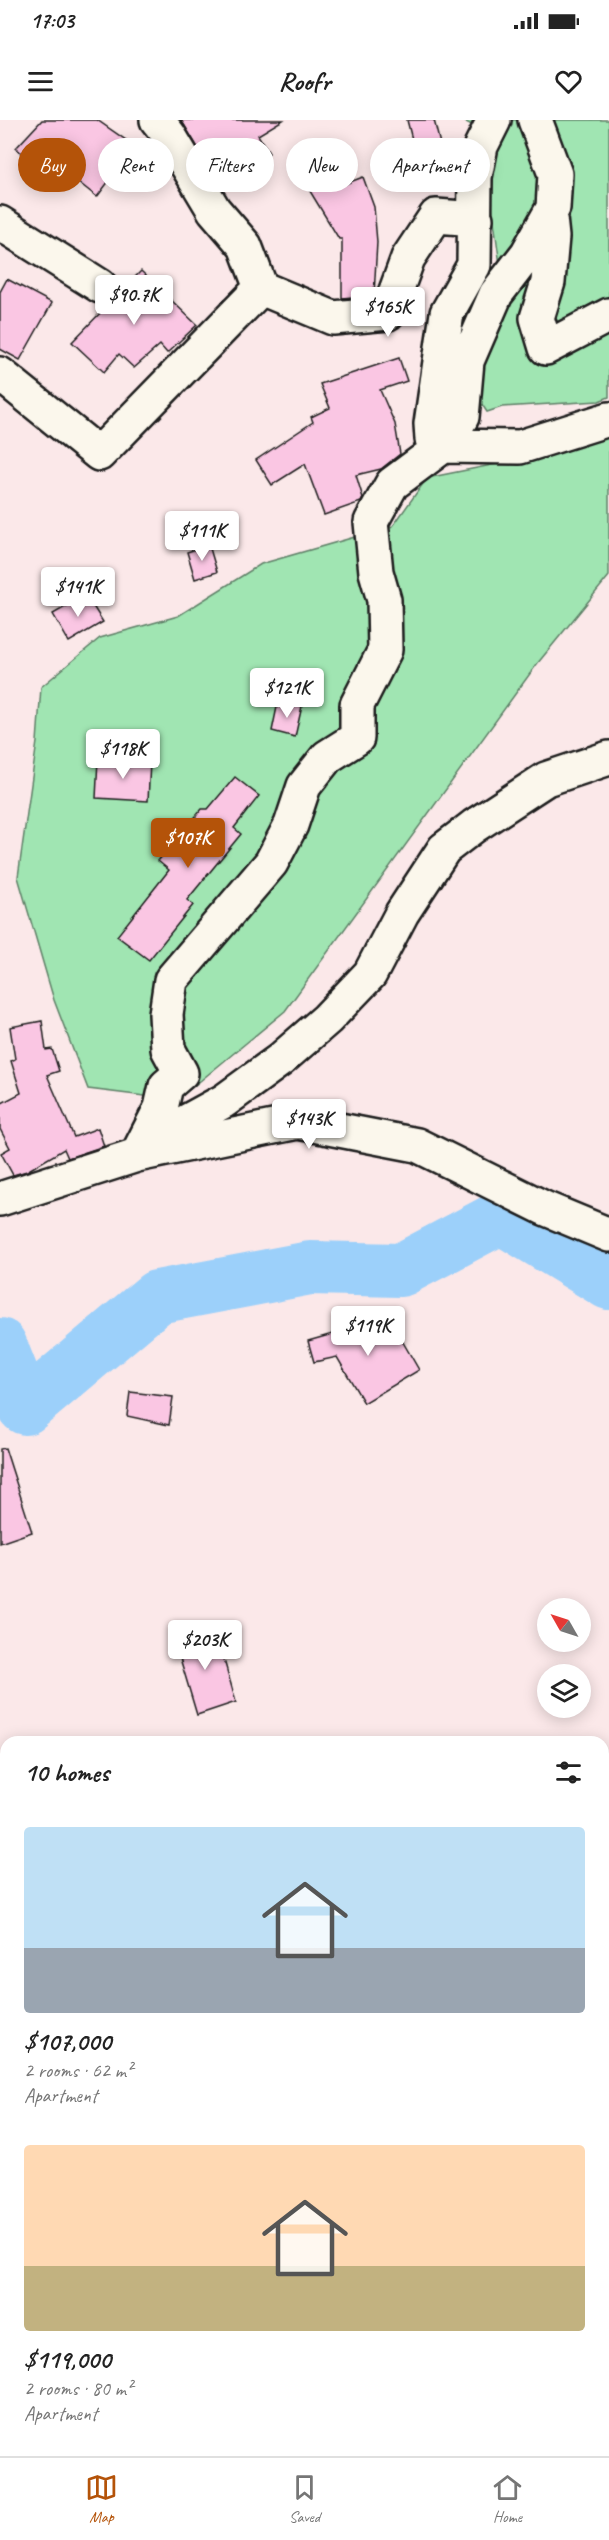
<!DOCTYPE html>
<meta charset="utf-8">
<style>
:root{--surface:#fff;--page:#f6f6f6;--text:#222;--muted:#767676;--line:#e0e0e0;--accent:#b45309}
body{margin:0;font-family:Caveat,sans-serif;background:var(--page);color:var(--text);height:100vh;display:flex;flex-direction:column;font-size:22px;white-space:nowrap}
*{box-sizing:border-box;margin:0}
p{font-size:20px;color:var(--muted)}
.icon{flex:none;width:33px;height:33px;fill:none;stroke:currentColor;stroke-width:2;stroke-linecap:round;stroke-linejoin:round}
.map{position:relative;flex:1;overflow:hidden}
.details{position:absolute;left:0px;top:1616px;width:609px;height:722px;display:flex;flex-direction:column;background:var(--surface);border-radius:18px 18px 0 0;box-shadow:0 3px 15px #0003}
.details>*{flex:none}
.guide{position:absolute;left:18px;top:18px;width:573px;height:54px;display:flex;gap:12px}
.needle{width:39px;rotate:309deg}
.buttons{position:absolute;left:537px;top:1478px;display:grid;gap:12px}
.buttons a{display:grid;place-items:center;width:54px;height:54px;border-radius:50%;background:var(--surface);box-shadow:0 3px 15px #0003;font-size:30px}
.price{position:absolute;translate:-50% -51px;padding:0 14px;border-radius:6px;background:#fff;color:#222;font-size:20px;line-height:39px;filter:drop-shadow(0 2px 3px #0008)}
.price::after{content:'';position:absolute;left:50%;top:36px;width:18px;height:14px;margin-left:-9px;background:inherit;clip-path:polygon(0 0,100% 0,50% 100%)}
.price.selected{background:var(--accent);color:#fff}
ul{padding:0;list-style:none}
li{display:grid;align-content:center;gap:12px;height:318px;padding:0 24px}
li span{display:grid;place-items:center;height:186px;border-radius:6px;color:#555}
li>.icon{margin-inline-start:auto}
span .icon{width:108px;height:108px;fill:#fffc;stroke-width:1}
li b{font-size:26px}
h2{display:flex;justify-content:space-between;align-items:center;height:72px;padding:0 24px;font-size:26px}
.chip{padding:0 21px;border-radius:27px;background:var(--surface);box-shadow:0 3px 15px #0003;font-size:21px;line-height:54px}
.chip.selected{background:var(--accent);color:#fff}
.status{display:flex;justify-content:space-between;align-items:center;height:42px;padding:0 30px;background:var(--surface);direction:ltr}
.status svg{height:16px;fill:currentColor}
header{display:flex;justify-content:space-between;align-items:center;height:78px;padding:0 24px;background:var(--surface);font-size:27px;font-weight:700}
.tabs{display:flex;justify-content:space-around;align-items:center;height:84px;border-top:2px solid var(--line);background:var(--surface);font-size:16px;color:var(--muted)}
.tabs a{display:grid;justify-items:center;gap:3px}
.tabs .selected{color:var(--accent)}
.map>svg:first-child{display:block}
.green{fill:#a0e5b2;stroke:#5e8067;stroke-width:1.5}
.lines{fill:none;stroke-linecap:round;stroke-linejoin:round}
.river{stroke:#9cd0fa;stroke-width:54}
.building{fill:#fac6e3;stroke:#1c1c1c;stroke-width:1.5}
.street-casing{stroke:#1c1c1c;stroke-width:38}
.highway-casing{stroke:#1c1c1c;stroke-width:38}
.street{stroke:#fbf7ec;stroke-width:33}
.highway{stroke:#fbf7ec;stroke-width:33}
</style>
<div class="status"><b>17:03</b><svg viewBox="0 0 49 12"><path d="M0 12V9h3v3zM5 12V6h3v6zM10 12V3h3v9zM15 12V0h3v12zM26 1h20v11H26zM47 4h2v5h-2z"/></svg></div>
<header><svg class="icon" aria-label="menu" viewBox="0 0 24 24"><path d="M4 6h16M4 12h16M4 18h16"/></svg>Roofr<svg class="icon" aria-label="heart" viewBox="0 0 24 24"><path d="M12 20l-8-8c-3-5 5-10 8-4 3-6 11-1 8 4z"/></svg></header>
<div class="map">
<svg width="609" height="2336" viewBox="0 0 609 2336">
<rect width="100%" height="100%" fill="#fbe8e9"/>
<filter id="ink" filterUnits="userSpaceOnUse"><feTurbulence type="fractalNoise" baseFrequency=".0167" numOctaves="2"/><feDisplacementMap in="SourceGraphic" scale="12" xChannelSelector="R" yChannelSelector="G"/><feConvolveMatrix kernelMatrix="1 2 1 2 8 2 1 2 1" color-interpolation-filters="sRGB"/></filter>
<g filter="url(#ink)">
<!-- green -->
<path class="green" d="M462,0H609V277L599,281L502,287L487,292L475,274L505,181L486,43L474,6Z
M609,315V456L537,544L285,891L177,980L88,969L54,880L18,757L37,622L41,567L100,518L178,496L261,444L393,406L427,358L557,332Z"/>
<g class="lines">
<!-- river -->
<path class="river" d="M0,1225L25,1288L157,1177L310,1148L401,1150L501,1097L609,1163"/>
</g>
<!-- building -->
<path class="building" d="M42,0H97L130,23V33L97,77L58,46L48,58L16,28Z
M181,0H283L258,15L269,33L220,64Z
M407,0H434L443,36L418,43Z
M324,45L337,67L363,57L374,87L377,122L374,175L342,178V119H339L302,58Z
M141,151L197,205L167,233L160,225L134,248L119,234L104,252L72,222Z
M7,159L52,183L20,240L0,229V172Z
M399,238L407,261L380,270L395,304L400,334L381,349L356,355L363,378L361,382L324,395L305,344L272,365L256,340L313,302L311,297L330,288L320,264Z
M209,425L217,452L195,459L187,432Z
M86,475L103,502L69,522L53,494Z
M278,582L302,586L295,617L272,611Z
M98,639L150,642L148,681L96,678Z
M235,657L259,676L234,708L241,714L187,780L193,785L149,840L117,816L169,750L158,741L202,689H208Z
M42,901L46,930L52,929L59,951L47,955L74,1017L98,1008L104,1026L68,1038L64,1029L27,1051L13,1055L1,1033L10,1028L0,1009V984L21,973L11,941L15,939L10,907Z
M389,1198L419,1250L364,1283L337,1237L314,1242L308,1221Z
M130,1272L173,1277L169,1305L127,1296Z
M5,1328L32,1412L0,1423V1329Z
M215,1508L236,1582L197,1595L174,1518Z"/>
<g class="lines">
<!-- street casing -->
<g class="street-casing">
<path id="street" d="M494,0L481,26L475,57L474,145L447,193L431,304L432,319L443,326L520,327L609,299
M535,0L555,54L553,88L527,134L496,174L467,241L462,297L443,326L392,364L371,402L376,452L384,480L385,530L357,585V618L327,637L304,666L291,705L271,743L171,860L166,894L168,929L181,953L166,966L161,988L137,1035L162,1015L224,981L280,940L327,899L370,854L402,793L444,729L474,706L546,659L609,638
M550,98L552,117L548,162L537,198L546,228L609,195
M0,103L100,166
M261,168L333,198L388,193L408,138L436,96L476,99
M0,254L99,334L261,168L245,126L214,90L169,15L157,0
M0,1079L137,1035L298,1002L417,1025L544,1088L609,1115
M170,2331L171,2336"/>
</g>
<!-- highway casing -->
<g class="highway-casing">
<path id="highway" d="M603,2109L609,2108
M0,2217L6,2216"/>
</g>
<!-- street -->
<use href="#street" class="street"/>
<!-- highway -->
<use href="#highway" class="highway"/>
</g>
</g>
</svg>
<div class="buttons">
<a><svg class="needle" viewBox="-14 -14 28 28"><path d="M0-13l5 13h-10z" fill="#e53935"/><path d="M0 13l5-13h-10z" fill="#767676"/></svg></a>
<a><svg class="icon" aria-label="layers" viewBox="0 0 24 24"><path d="M12 4l9 5-9 5-9-5zM3 14l9 5 9-5"/></svg></a>
</div>
<b class="price" style="left:134px;top:206px">$90.7K</b>
<b class="price" style="left:388px;top:218px">$165K</b>
<b class="price" style="left:202px;top:442px">$111K</b>
<b class="price" style="left:78px;top:498px">$141K</b>
<b class="price" style="left:287px;top:599px">$121K</b>
<b class="price" style="left:123px;top:660px">$118K</b>
<b class="price selected" style="left:188px;top:749px">$107K</b>
<b class="price" style="left:309px;top:1030px">$143K</b>
<b class="price" style="left:368px;top:1237px">$119K</b>
<b class="price" style="left:205px;top:1551px">$203K</b>
<div class="guide">
<a class="chip selected">Buy</a>
<a class="chip">Rent</a>
<a class="chip">Filters</a>
<a class="chip">New</a>
<a class="chip">Apartment</a>
</div>
<section class="details">
<h2>10 homes<svg class="icon" aria-label="filters" viewBox="0 0 24 24"><path d="M4 7h16M4 17h16"/><circle cx="9" cy="7" r="2"/><circle cx="15" cy="17" r="2"/></svg></h2>
<ul>
<li><span style="background:linear-gradient(#bfe0f5 65%,#9aa5b1 0)"><svg class="icon" aria-label="home" viewBox="0 0 24 24"><path d="M3 11l9-7 9 7M6 9v11h12V9"/></svg></span><div><b>$107,000</b><p>2 rooms · 62 m²</p><p>Apartment</p></div></li>
<li><span style="background:linear-gradient(#ffd9b3 65%,#c2b280 0)"><svg class="icon" aria-label="home" viewBox="0 0 24 24"><path d="M3 11l9-7 9 7M6 9v11h12V9"/></svg></span><div><b>$119,000</b><p>2 rooms · 80 m²</p><p>Apartment</p></div></li>
</ul>
</section>
</div>
<nav class="tabs">
<a class="selected"><svg class="icon" aria-label="map" viewBox="0 0 24 24"><path d="M3 6l6-2 6 2 6-2v14l-6 2-6-2-6 2zM9 4v14M15 6v14"/></svg>Map</a>
<a><svg class="icon" aria-label="saved" viewBox="0 0 24 24"><path d="M7 4h10v16l-5-4-5 4z"/></svg>Saved</a>
<a><svg class="icon" aria-label="home" viewBox="0 0 24 24"><path d="M3 11l9-7 9 7M6 9v11h12V9"/></svg>Home</a>
</nav>
